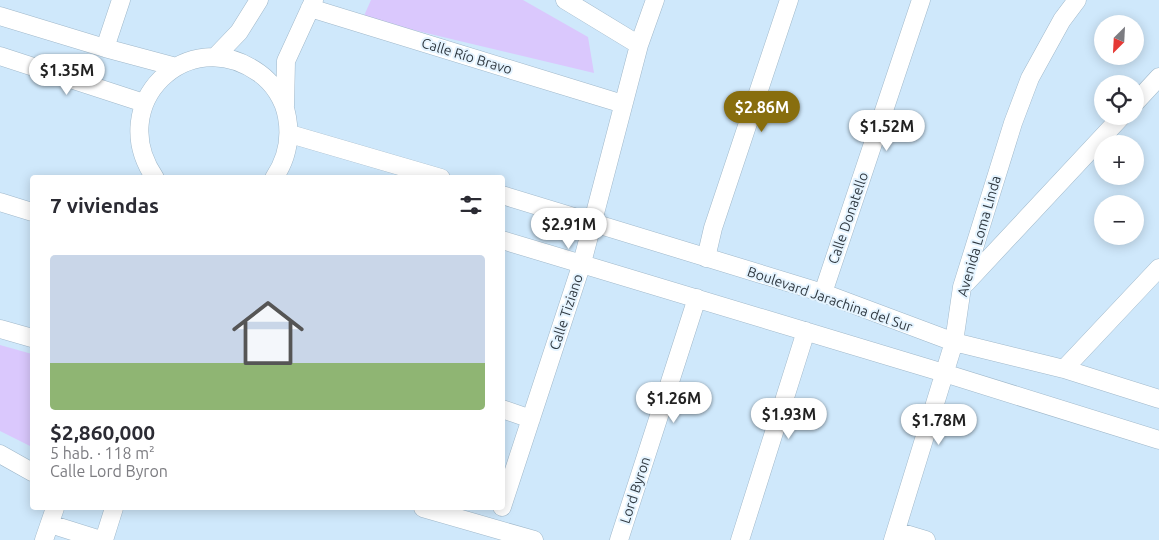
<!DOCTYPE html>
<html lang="es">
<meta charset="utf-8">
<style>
:root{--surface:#fff;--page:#f2f2f3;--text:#2b2b33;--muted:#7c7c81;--line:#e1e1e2;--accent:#886e0e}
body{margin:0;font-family:Ubuntu,sans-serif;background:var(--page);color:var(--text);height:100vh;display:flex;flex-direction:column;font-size:19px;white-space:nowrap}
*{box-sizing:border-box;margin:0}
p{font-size:16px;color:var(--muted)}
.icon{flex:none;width:28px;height:28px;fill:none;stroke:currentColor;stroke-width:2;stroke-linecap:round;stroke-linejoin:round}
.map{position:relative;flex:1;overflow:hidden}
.side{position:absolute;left:30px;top:175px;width:475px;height:335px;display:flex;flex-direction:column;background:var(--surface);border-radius:5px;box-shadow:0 2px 12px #0003}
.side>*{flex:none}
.needle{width:32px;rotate:204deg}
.fabs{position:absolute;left:1094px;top:15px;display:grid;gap:10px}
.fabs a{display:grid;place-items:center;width:50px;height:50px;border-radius:50%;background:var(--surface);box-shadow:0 2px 12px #0003;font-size:25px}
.price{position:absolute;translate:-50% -42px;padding:0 11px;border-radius:18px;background:#fff;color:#222;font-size:16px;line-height:32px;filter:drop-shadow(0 1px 2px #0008)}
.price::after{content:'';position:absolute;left:50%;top:30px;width:15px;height:11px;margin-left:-8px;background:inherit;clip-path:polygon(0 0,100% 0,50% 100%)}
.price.selected{background:var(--accent);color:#fff}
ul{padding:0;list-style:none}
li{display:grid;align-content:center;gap:10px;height:265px;padding:0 20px}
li+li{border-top:1px solid var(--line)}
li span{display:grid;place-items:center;height:155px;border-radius:5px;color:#555}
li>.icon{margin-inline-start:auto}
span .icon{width:90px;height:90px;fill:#fffc;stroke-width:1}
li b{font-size:21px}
h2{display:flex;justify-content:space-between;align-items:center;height:60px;padding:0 20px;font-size:21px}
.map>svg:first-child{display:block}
.green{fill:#dac8fd}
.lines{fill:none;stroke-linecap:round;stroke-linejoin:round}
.minor-casing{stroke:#a0b8ca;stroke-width:19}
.minor{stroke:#fff;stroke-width:18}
.labels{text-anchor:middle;stroke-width:4;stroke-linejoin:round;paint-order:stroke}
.street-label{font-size:14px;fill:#303941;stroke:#e5f4ff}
</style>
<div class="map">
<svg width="1159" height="540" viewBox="0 0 1159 540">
<rect width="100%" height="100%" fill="#cfe8fb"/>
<!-- green -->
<path class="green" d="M371,0H523L588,37L594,73L363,18Z
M0,345L32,354V447L0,431Z"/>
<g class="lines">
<!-- minor casing -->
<g class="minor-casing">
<path id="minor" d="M565,0L639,45
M310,8L623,104
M0,16L105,48L176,67
M105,48L121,0
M0,56L144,103
M216,56L239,32L259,0
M1135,103L1159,77
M285,106L286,61L314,0
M290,134L441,178
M155,178C104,104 188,22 259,73C273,83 284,99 287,117C291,139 287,159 274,178
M502,195L823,293L954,342L1064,369L1159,399
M0,202L32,212
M502,240L944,373L1159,440
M706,258L713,228L789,0
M966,283L1122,116
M823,293L921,0
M0,329L32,338
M1064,369L1159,268
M502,409L531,419
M0,454L32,472
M502,507L582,263L639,45L655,0
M423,508L534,540
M50,524L101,540
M896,531L926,540
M44,540L55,508
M104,540L114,508
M619,540L697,298
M740,540L806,331
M893,540L954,342L962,287L1013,123L1030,78L1062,20L1077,0"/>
</g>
<!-- minor -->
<use href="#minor" class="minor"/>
</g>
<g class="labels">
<!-- street labels -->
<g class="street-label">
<text transform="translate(467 56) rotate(17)" y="5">Calle Río Bravo</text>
<text transform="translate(848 218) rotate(-71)" y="5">Calle Donatello</text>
<text transform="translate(979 236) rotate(-74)" y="5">Avenida Loma Linda</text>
<text transform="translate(830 299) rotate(19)" y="5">Boulevard Jarachina del Sur</text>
<text transform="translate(566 312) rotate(-72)" y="5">Calle Tiziano</text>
<text transform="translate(635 490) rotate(-72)" y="5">Lord Byron</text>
</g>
</g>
</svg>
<div class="fabs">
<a><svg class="needle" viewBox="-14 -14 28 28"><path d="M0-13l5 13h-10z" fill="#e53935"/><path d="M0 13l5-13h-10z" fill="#7c7c81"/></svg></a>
<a><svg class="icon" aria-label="locate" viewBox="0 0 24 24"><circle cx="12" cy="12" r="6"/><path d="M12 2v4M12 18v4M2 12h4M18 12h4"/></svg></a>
<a>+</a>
<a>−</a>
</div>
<b class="price" style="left:67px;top:96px">$1.35M</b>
<b class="price selected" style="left:762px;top:133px">$2.86M</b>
<b class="price" style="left:887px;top:152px">$1.52M</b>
<b class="price" style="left:569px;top:250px">$2.91M</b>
<b class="price" style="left:674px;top:424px">$1.26M</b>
<b class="price" style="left:789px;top:440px">$1.93M</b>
<b class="price" style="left:939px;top:446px">$1.78M</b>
<section class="side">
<h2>7 viviendas<svg class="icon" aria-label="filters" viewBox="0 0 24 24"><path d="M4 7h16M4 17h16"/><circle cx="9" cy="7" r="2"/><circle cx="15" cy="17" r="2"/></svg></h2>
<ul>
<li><span style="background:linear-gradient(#c9d6e8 70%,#8fb573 0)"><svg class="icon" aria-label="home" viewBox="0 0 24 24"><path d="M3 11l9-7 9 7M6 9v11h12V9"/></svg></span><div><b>$2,860,000</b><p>5 hab. · 118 m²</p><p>Calle Lord Byron</p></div></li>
</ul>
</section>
</div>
